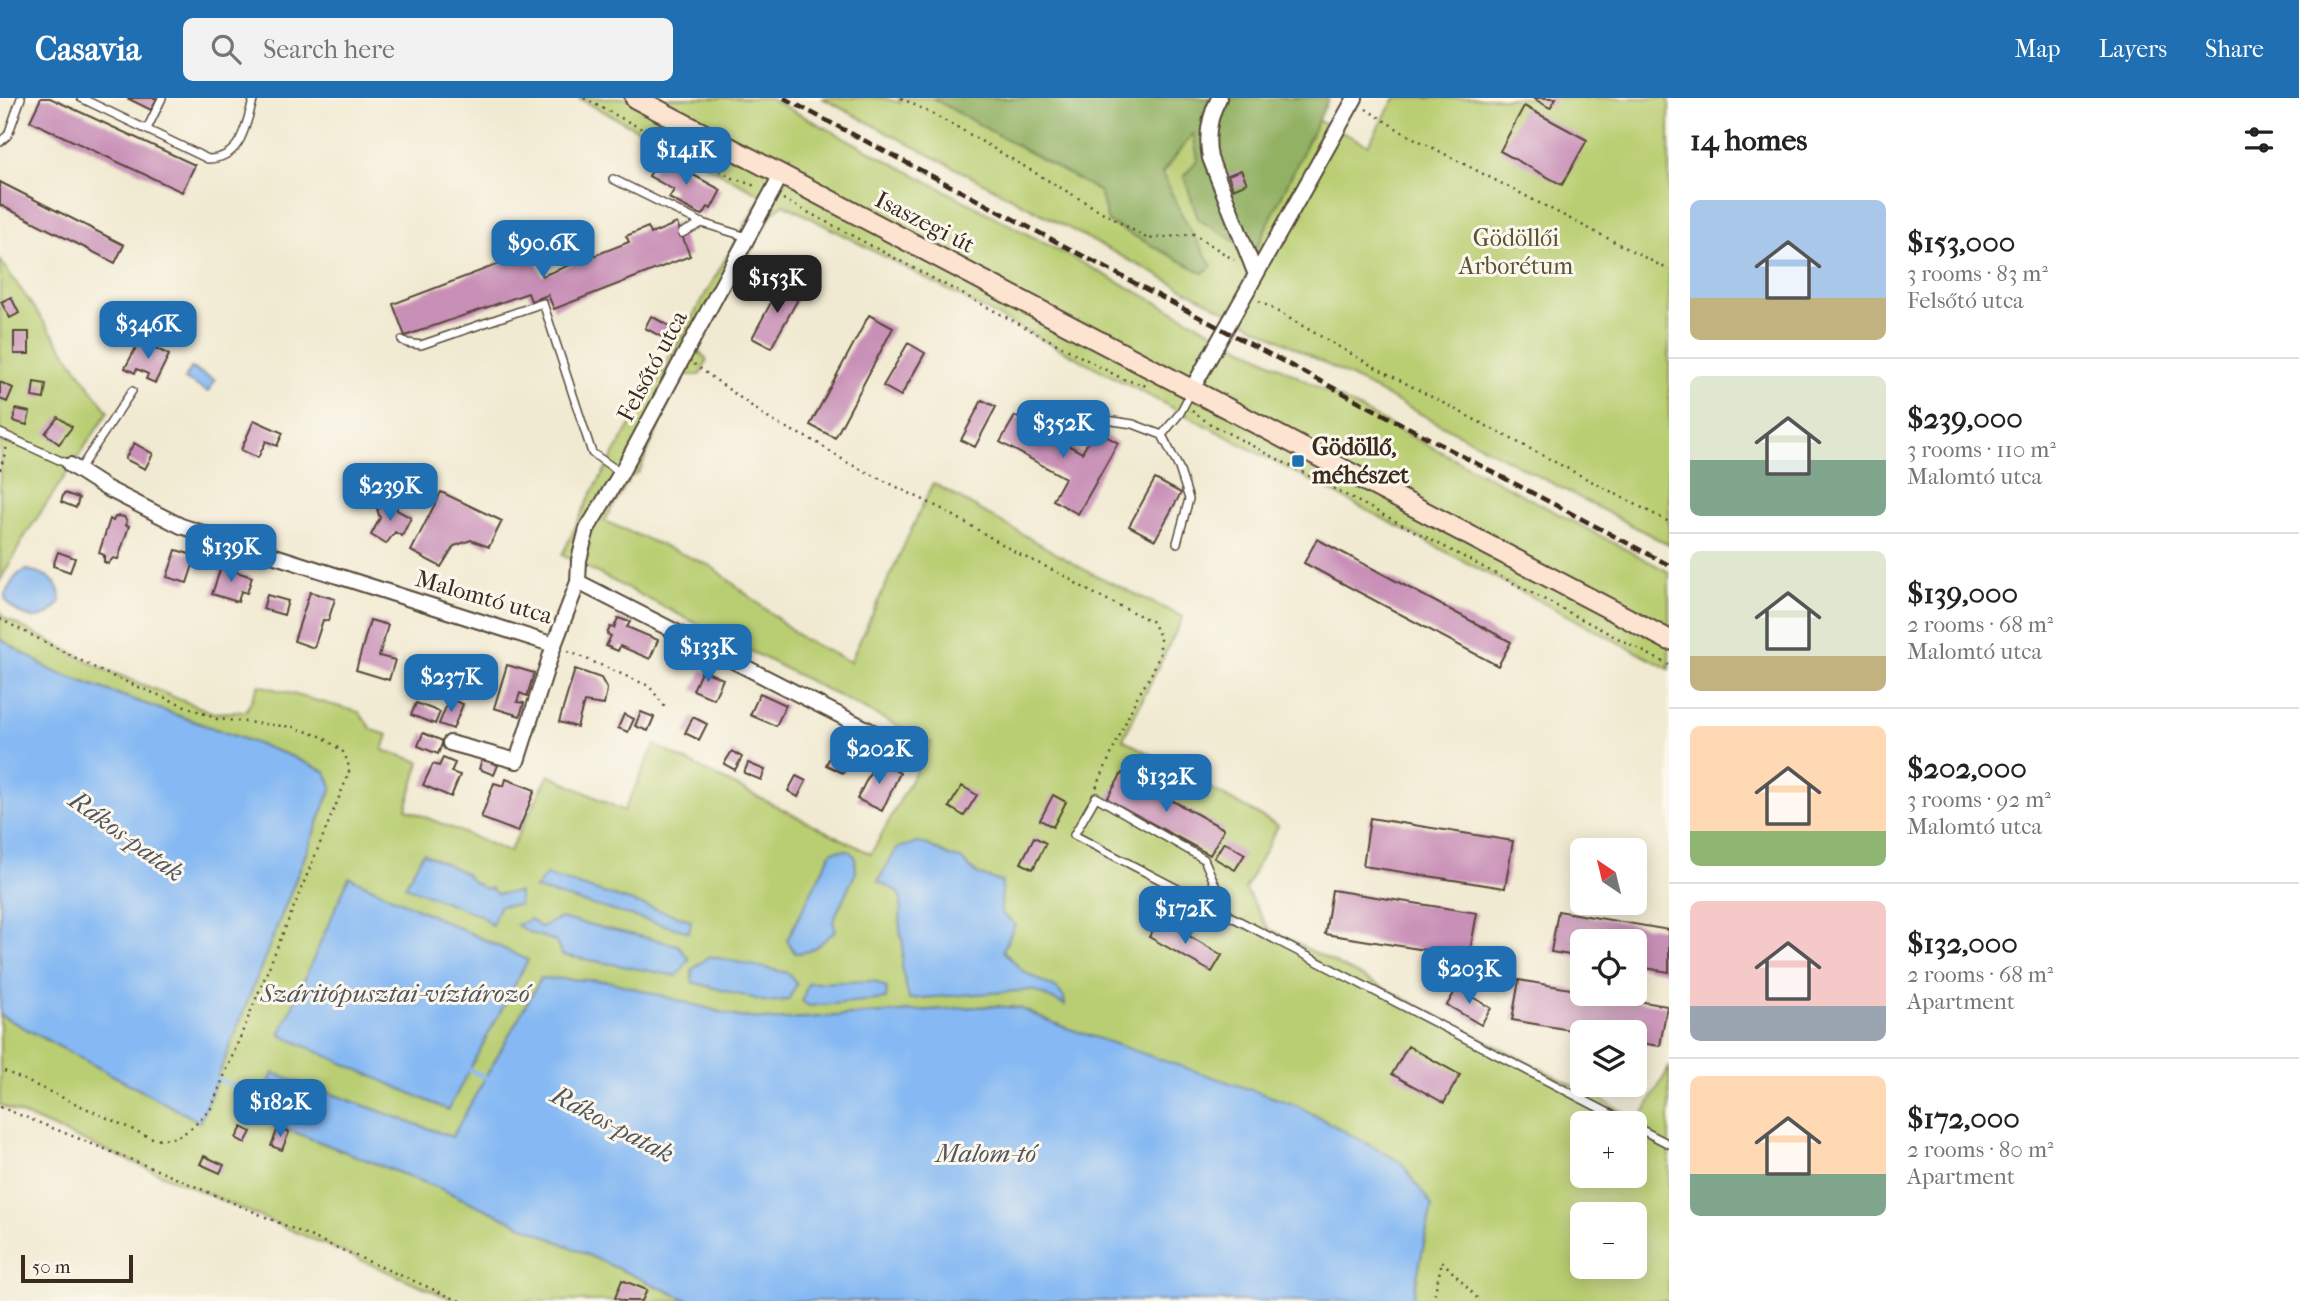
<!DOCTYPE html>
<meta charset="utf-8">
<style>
:root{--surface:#fff;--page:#f2f2f2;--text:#222;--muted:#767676;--line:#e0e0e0;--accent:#1f6fb2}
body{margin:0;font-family:"IM FELL French Canon",serif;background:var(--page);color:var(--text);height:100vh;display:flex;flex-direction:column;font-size:26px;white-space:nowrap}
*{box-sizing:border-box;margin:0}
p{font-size:23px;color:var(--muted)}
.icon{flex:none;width:38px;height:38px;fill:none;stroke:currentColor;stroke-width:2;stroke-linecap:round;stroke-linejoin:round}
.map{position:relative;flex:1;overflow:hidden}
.sheet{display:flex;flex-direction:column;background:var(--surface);width:630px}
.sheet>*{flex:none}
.needle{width:46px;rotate:325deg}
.controls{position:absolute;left:1570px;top:740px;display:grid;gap:14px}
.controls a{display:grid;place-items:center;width:77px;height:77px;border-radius:10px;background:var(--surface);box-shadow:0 4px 18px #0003;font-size:35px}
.scale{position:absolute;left:21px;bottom:18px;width:112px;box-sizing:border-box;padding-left:7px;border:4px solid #3b2a1e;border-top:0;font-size:19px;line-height:24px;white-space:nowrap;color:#3b2a1e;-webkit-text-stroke:5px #fbf7ec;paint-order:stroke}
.price{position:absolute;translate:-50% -60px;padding:0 16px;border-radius:14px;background:var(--accent);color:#fff;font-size:23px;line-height:46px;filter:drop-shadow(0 2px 4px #0008)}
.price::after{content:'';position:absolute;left:50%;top:42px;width:21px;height:16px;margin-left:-10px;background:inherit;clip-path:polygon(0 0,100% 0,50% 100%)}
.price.selected{background:#222;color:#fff}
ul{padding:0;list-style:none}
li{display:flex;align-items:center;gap:21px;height:175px;padding:0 21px}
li+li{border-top:2px solid var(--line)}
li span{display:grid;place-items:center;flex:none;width:196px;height:140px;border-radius:10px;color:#555}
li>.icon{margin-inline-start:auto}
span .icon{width:84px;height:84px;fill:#fffc;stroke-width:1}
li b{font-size:30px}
h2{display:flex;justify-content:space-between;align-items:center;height:84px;padding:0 21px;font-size:30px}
header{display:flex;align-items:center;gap:42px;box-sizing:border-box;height:98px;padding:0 35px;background:var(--accent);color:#fff}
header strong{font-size:33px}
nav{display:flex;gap:38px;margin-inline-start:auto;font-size:24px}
.search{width:490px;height:63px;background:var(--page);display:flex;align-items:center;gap:18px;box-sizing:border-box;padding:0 24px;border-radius:10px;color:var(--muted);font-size:26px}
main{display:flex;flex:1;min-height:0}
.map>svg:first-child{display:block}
.green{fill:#b9ce72;stroke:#7a7c48;stroke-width:2;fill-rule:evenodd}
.forest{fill:#92b164;stroke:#666e41;stroke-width:2}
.water{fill:#86b9f3;stroke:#607288;stroke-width:2}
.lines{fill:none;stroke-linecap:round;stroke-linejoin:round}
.stream{stroke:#86b9f3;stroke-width:4.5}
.building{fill:#c990b7}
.service-casing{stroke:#564739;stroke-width:10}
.minor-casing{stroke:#564739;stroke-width:18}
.secondary-casing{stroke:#564739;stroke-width:23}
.path{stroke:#564739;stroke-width:2.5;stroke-dasharray:2 5;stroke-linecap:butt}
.service{stroke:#fff;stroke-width:7}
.minor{stroke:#fff;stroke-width:14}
.secondary{stroke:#fde4d1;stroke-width:19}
.rail{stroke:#3b2a1e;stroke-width:4.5;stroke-dasharray:10 5;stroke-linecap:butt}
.poi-dot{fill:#1f6fb2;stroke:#fbf7ec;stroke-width:2.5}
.labels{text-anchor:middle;stroke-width:6;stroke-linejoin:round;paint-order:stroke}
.street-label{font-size:24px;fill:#3b2a1e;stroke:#fbf7ec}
.park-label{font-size:24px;fill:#5a5333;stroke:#fbf7ec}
.poi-label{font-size:24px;font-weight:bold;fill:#3b2a1e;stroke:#fbf7ec;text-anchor:start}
.water-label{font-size:26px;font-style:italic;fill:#52555e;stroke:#fbf7ec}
</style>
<header>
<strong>Casavia</strong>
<div class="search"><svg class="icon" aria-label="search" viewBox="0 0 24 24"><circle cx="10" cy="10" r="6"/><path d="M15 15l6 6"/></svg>Search here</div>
<nav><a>Map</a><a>Layers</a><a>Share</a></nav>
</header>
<main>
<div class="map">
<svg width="1669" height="1203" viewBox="0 0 1669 1203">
<rect width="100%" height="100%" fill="#fbf7ec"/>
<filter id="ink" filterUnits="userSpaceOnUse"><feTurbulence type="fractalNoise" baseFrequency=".0143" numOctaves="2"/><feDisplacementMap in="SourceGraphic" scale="14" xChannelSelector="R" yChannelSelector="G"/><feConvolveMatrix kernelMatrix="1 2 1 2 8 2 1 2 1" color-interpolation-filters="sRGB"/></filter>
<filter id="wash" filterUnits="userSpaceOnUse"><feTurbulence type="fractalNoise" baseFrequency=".00686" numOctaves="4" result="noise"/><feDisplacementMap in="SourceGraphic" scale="28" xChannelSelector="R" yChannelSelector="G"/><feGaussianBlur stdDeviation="1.57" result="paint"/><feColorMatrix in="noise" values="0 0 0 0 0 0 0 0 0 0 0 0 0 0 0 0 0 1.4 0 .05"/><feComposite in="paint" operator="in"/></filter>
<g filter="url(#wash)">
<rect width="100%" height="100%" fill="#f1ead2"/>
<!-- green -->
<path class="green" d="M578,0H769L1669,474V571L784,106L773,114L699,245L697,251L707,262L700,277H681L639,374L630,380L604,423L711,468L803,541L850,564L933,385L1087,473L1183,519L1123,641L1278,728L1245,791L1269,831L1640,1022L1669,970V1203H1412L1432,1108L1061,928L1019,910L992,908L775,922L739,919L452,1039L273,975L255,1019L439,1090L690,1203H456L0,1007V917L200,1023L332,689L325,674L288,657L53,573L0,541V512L3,519L101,570L214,615L246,613L259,587L359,614L372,632L388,637L383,652L420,664L406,711L509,754L549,677L624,713L655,647L871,756L931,645L562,457L589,400L762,97ZM1582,1026H1634V1078H1582ZM1582,1116H1634V1169H1582Z
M822,0H884L901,5L898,0H932L1101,94L1183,119L1162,76L1193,35L1198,61V121L1254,154L1317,22L1368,47L1395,0H1669V447Z
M0,162L108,314L25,438L0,483Z"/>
<!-- forest -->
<path class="forest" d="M932,0H1329L1254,155L1198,121L1184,78L1198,61L1193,36L1162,75L1183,119L1212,168L1203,175L1108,124L1100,94Z"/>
<!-- water -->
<path class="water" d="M191,270L215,282L208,294L185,281Z
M27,472C46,475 62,483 60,505C54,512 47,519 37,520C27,521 3,508 5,496C6,494 10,488 11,486C15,479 18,475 27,472Z
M0,541L53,573L288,657L326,674L332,689L200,1024L0,917Z
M917,745L928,747L951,759L961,761L977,776L1002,784L1001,815L1015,826L1003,853L1024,874L1057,891L1064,899L1065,907L1033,892L909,901L902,872L903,845L900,832L901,800L896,793L878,783L897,750Z
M847,752L855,758L856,774L833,823L836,832C823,843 813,856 795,855L787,842L832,753Z
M423,755L465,775L472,783L486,791L490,790L497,796L519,794V807L499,808L492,828L482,818L405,788Z
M546,777L691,822L689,834L535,791Z
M349,779L528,862L448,1012L280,937Z
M560,820L678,847L689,861L677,878L562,857L555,843L531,835L517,827L530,821L541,829Z
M709,858L788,875L797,886L788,902L767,904L692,884V872Z
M541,880L608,883L739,919L775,922L992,908L1019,910L1061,928L1296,1007L1401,1064L1432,1108L1412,1203H690L439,1090L255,1019L273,975L452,1039Z
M874,883L887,890L886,901L809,908L802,903L808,885Z"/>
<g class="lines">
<!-- stream -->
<path class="stream" d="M465,969L488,981
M217,981L262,1000"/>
</g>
<g id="blocks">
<!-- building -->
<path class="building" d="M41,0H50L195,67L182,94L30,23Z
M127,0H157L151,12Z
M1533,0H1556L1550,10Z
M1524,8L1587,42L1562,87L1500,53Z
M660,59L721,92L711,111L708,109L703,117L697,115L669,100L674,92L649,78Z
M1241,72L1247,85L1233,91L1228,77Z
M0,84L124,147L115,165L0,107Z
M677,125L690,158L554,211L548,197L531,203L528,195L405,238L393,206L533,153L542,178L629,144L626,138L648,129L651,136Z
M782,184L802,194L771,250L752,240Z
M11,199L19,215L10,220L1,204Z
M869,217L893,230L835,340L810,327Z
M651,218L675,231L669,243L645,230Z
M14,234H29V256H14Z
M140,242L169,257L155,285L146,281L148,276L137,271L135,275L125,270Z
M908,245L925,255L901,298L883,288Z
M0,284L13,290L7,304L0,301Z
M34,284L46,286L44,301L32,299Z
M982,302L996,309L975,349L961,342Z
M16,311L30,314L27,327L13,323Z
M1015,318L1082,355L1095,332L1118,345L1078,416L1053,402L1065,380L1000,344Z
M58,319L72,329L59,346L45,335Z
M254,322L283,335L277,348L266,343L258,360L241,352Z
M134,345L153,356L145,371L125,361Z
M1155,381L1181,395L1155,442L1129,428Z
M441,394L502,423L489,449L471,442L454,448L441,469L411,453Z
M64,395L79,400L76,410L61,404Z
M396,406L397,412L411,420L402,438L395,434L386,446L371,437L380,420L377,411Z
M119,418L124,419L127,423L126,427L129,428L118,461L113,460L108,466L104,464V457L99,455L110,421L113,423L115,419Z
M1317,441L1511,544L1498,568L1304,465Z
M176,452L196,458L187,485L167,479Z
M58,454L75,460L70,474L53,468Z
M221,469L252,479L247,495L241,493L238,504L212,496Z
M310,494L335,501L328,523L323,522L314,550L294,543Z
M267,497L288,503L284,517L263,511Z
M618,520L630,524L627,529L658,542L650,561L620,548L618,553L606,548L611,538L607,536L610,529L614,530Z
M370,522L388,527L379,558L395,562L389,582L356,572Z
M507,567L534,575L527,598L520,595L517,604L524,605L520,618L494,610Z
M575,571L601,580L607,591L604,607L584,604L577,629L559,624Z
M702,572L723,581L714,601L693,592Z
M760,595L786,607L776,628L750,617Z
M449,601L463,606L453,631L439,626Z
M416,605L440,614L435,626L411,617Z
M641,614L654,619L648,633L635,628Z
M624,616L634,621L628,634L618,630Z
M693,619L707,626L699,642L685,635Z
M423,635L443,643L438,656L418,648Z
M840,639L857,647L843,675L826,667Z
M732,653L742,659L735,672L724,666Z
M443,660L455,665L451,674L460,677L451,699L423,687L433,666L439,668Z
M482,661L498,667L494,677L479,671Z
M876,663L900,675L882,713L857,701Z
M748,665L765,672L761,682L744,675Z
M1122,675L1224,731L1210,757L1107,701Z
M796,678L806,683L798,699L788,693Z
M506,681L535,692L518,734L481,720L494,685L504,688Z
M962,688L977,697L964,718L949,709Z
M1053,697L1066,704L1053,729L1040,722Z
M1370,720L1513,743L1505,790L1363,768Z
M1034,739L1046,745L1033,771L1021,765Z
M1224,744L1245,756L1235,772L1214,760Z
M1332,792L1477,815L1469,859L1325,836Z
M1558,813L1669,832V874L1634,868V844H1582V859L1551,854Z
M1160,821L1222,857L1212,874L1149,839Z
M1519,882L1582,893V896H1598L1667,908L1660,948L1634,944V934H1582L1512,922Z
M1457,890L1491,910L1481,927L1447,907Z
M1408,948L1460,977L1444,1005L1392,976Z
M242,1029L251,1034L245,1045L236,1040Z
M278,1030L289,1034L282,1052L271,1048Z
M204,1058L224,1067L220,1075L200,1066Z
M622,1182L647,1192L642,1203H623L615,1200Z"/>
</g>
</g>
<g filter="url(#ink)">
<use href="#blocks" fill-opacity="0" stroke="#564739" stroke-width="2"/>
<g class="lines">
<!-- service casing -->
<g class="service-casing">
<path id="service" d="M81,0L208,61C243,60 245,27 254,0
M147,31L162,0
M0,44L8,37L21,0
M613,81L702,125L747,139
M682,135L702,125
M402,242L407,245L421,247L543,205L592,355L621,375
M1093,320L1133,326L1162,337L1180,315L1192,292
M0,335L70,367
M1162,337L1179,370L1189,401L1177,445
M79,372L132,293
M1229,819L1204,761L1096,699L1074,737L1630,1026
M1634,1028L1669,1046"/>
</g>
<!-- minor casing -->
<g class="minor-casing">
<path id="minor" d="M1219,0C1209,19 1206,39 1210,60L1256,177
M1192,291L1355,0
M70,367L106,390L181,428L554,547L578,484L912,654
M578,484L579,462L587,431L621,375L781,77
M450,645L517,663L554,547"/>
</g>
<!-- secondary casing -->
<g class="secondary-casing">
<path id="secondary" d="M635,0L1669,542"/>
</g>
<!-- path -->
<path class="path" d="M584,0L733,80L758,89
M901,0L957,29L1148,141L1194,136L1234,162
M1366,11L1404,35L1669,172
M783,101L1123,281L1147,288
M1259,203L1369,266L1669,424
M694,266L772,323L816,344L848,365L944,412L1017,455L1061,476L1089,493L1151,523L1160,538V556L1151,577L1136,601L1096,690
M1192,313L1207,324L1669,567
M0,372L7,348
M0,521L107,576L217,621L293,629L323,639L343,654L348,664L349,675L211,1010C192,1031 179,1046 149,1039L0,971
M568,553L649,588L666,610
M0,1009L157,1072L460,1203
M1442,1163L1480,1203
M1433,1203L1442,1163"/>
<!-- service -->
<use href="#service" class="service"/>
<!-- minor -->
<use href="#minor" class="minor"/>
<!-- secondary -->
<use href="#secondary" class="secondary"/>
<!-- rail -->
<path class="rail" d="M784,0L1669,467"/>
</g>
</g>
<!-- markers -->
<rect class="poi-dot" x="1291" y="356" width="14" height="14" rx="3.5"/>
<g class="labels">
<!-- street labels -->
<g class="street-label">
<text transform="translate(925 124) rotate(27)" y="8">Isaszegi út</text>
<text transform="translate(652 268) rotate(-62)" y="8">Felsőtó utca</text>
<text transform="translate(484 499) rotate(16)" y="8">Malomtó utca</text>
</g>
<!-- park labels -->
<g class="park-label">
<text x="1516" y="148">Gödöllői<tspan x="1516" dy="28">Arborétum</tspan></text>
</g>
<!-- poi labels -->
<g class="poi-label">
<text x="1312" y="357">Gödöllő,<tspan x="1312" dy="28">méhészet</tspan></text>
</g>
<!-- water labels -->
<g class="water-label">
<text transform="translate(127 738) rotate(36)" y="9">Rákos-patak</text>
<text x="395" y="904">Száritópusztai-víztározó</text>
<text transform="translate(613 1026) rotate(28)" y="9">Rákos-patak</text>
<text x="986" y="1064">Malom-tó</text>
</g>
</g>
</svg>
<div class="controls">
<a><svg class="needle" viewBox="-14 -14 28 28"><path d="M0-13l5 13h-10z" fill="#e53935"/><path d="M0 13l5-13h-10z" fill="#767676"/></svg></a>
<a><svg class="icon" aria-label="locate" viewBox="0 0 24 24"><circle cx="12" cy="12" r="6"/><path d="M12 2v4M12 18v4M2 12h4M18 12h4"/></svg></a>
<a><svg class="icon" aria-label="layers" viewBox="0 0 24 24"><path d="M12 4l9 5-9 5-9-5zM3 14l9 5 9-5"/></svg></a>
<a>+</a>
<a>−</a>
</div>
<div class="scale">50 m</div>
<b class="price" style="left:686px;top:89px">$141K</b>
<b class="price" style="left:543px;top:182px">$90.6K</b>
<b class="price selected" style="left:777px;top:217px">$153K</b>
<b class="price" style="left:148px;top:263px">$346K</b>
<b class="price" style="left:1063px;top:362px">$352K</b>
<b class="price" style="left:390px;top:425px">$239K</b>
<b class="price" style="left:231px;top:486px">$139K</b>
<b class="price" style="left:708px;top:586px">$133K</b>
<b class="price" style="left:451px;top:616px">$237K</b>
<b class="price" style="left:879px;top:688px">$202K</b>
<b class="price" style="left:1166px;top:716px">$132K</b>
<b class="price" style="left:1185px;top:848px">$172K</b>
<b class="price" style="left:1469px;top:908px">$203K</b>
<b class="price" style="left:280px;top:1041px">$182K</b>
</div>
<section class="sheet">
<h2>14 homes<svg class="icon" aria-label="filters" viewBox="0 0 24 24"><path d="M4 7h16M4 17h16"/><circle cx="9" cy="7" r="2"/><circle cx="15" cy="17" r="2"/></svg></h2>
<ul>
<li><span style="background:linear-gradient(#a9c7e8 70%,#c2b280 0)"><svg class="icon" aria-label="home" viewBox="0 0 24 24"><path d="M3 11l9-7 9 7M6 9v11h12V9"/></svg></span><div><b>$153,000</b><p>3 rooms · 83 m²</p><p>Felsőtó utca</p></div></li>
<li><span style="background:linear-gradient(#dfe7d0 60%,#7fa58c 0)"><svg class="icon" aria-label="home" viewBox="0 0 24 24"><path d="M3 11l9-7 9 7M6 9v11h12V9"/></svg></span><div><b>$239,000</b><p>3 rooms · 110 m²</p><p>Malomtó utca</p></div></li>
<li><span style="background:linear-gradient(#dfe7d0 75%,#c2b280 0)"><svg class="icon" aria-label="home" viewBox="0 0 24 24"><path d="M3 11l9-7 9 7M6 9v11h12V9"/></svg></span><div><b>$139,000</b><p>2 rooms · 68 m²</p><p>Malomtó utca</p></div></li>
<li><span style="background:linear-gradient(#ffd9b3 75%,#8fb573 0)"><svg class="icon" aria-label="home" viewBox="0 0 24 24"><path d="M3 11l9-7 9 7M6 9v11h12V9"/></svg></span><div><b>$202,000</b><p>3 rooms · 92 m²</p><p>Malomtó utca</p></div></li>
<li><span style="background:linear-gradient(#f6c9c9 75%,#9aa5b1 0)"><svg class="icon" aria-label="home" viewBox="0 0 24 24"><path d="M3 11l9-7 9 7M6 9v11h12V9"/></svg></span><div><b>$132,000</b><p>2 rooms · 68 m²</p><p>Apartment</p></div></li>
<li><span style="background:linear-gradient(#ffd9b3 70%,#7fa58c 0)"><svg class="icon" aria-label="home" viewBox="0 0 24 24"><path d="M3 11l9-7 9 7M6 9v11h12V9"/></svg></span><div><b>$172,000</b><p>2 rooms · 80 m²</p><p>Apartment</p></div></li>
</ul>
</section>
</main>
